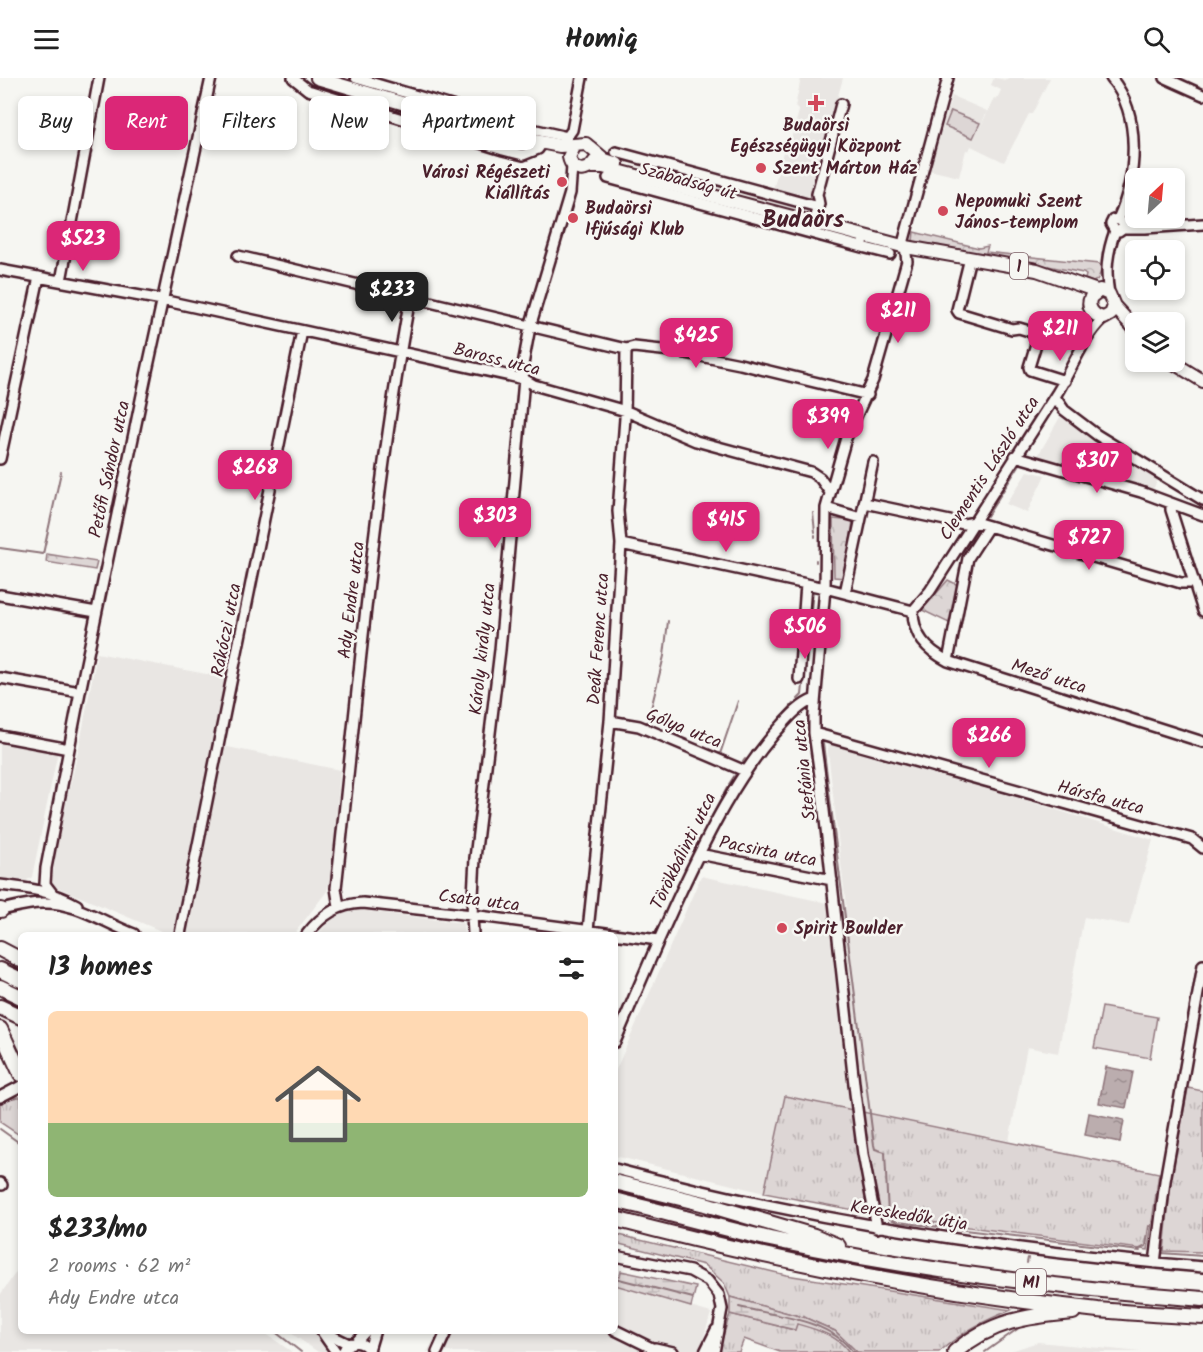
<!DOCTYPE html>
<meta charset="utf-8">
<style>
:root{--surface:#fff;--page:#f2f2f2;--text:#222;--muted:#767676;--line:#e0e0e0;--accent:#db2777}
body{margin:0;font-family:Kalam,sans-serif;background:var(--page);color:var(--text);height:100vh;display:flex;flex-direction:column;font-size:22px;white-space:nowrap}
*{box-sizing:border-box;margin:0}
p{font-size:20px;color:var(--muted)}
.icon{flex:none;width:33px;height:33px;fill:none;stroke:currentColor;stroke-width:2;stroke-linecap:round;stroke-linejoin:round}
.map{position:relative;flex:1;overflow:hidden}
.drawer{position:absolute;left:18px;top:854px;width:600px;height:402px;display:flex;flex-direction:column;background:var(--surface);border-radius:9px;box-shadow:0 3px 9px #0003}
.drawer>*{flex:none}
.top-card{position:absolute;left:18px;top:18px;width:600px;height:54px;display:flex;gap:12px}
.needle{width:39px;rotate:26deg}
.tools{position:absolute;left:1125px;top:90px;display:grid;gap:12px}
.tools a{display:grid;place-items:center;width:60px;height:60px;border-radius:9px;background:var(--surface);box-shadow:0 3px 9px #0003;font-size:30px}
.price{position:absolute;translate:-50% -51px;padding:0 14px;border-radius:12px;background:var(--accent);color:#fff;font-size:20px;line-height:39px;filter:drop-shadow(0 2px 3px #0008)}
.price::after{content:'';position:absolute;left:50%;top:36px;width:18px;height:14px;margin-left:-9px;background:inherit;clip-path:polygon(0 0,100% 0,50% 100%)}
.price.on{background:#222;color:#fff}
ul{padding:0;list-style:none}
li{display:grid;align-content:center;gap:12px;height:318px;padding:0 30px}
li+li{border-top:2px solid var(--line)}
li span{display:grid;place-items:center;height:186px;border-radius:9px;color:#555}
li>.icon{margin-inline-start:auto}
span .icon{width:108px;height:108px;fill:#fffc;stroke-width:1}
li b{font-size:26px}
h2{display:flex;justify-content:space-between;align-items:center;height:72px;padding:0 30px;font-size:26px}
.chip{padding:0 21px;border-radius:9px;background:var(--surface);box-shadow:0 3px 9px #0003;font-size:21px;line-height:54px}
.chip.on{background:var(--accent);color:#fff}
header{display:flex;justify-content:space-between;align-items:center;height:78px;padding:0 30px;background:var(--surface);font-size:27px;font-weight:700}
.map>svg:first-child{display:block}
.built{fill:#e9e6e3}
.grass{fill:url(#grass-tufts);stroke:#947a80;stroke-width:1.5}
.wetland{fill:url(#wetland-marsh);stroke:#947a80;stroke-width:1.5}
.park{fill:url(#park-crowns);stroke:#947a80;stroke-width:1.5}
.garden{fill:#ddd6d5;stroke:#947a80;stroke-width:1.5}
.water{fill:url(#water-ripples);stroke:#8e747a;stroke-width:1.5}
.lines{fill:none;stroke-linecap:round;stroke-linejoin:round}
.stream{stroke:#8e747a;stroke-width:2}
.minor-casing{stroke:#4a1f2b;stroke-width:14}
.major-casing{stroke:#4a1f2b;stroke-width:16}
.highway-casing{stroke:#4a1f2b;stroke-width:18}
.minor{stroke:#f6f6f2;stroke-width:9}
.major{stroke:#f6f6f2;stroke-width:12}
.highway{stroke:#f6f6f2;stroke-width:14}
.poi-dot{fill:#d1495b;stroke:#f6f6f2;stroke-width:2}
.labels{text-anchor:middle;stroke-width:5;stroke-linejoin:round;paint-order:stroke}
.shield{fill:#f6f6f2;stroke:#7e6067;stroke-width:1.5}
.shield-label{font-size:16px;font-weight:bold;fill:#4a1f2b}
.poi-label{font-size:18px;font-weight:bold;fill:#4a1f2b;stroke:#f6f6f2;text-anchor:start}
.street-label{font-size:18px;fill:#4a1f2b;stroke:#f6f6f2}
.district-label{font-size:24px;font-weight:bold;fill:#4a1f2b;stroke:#f6f6f2}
</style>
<header><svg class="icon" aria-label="menu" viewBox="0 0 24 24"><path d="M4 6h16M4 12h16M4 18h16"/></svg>Homiq<svg class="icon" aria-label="search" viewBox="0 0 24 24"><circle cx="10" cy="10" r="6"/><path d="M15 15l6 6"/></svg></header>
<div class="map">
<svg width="1203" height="1274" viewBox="0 0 1203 1274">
<defs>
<pattern id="grass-tufts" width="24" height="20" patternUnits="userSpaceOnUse" patternTransform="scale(1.5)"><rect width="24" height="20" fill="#ddd6d5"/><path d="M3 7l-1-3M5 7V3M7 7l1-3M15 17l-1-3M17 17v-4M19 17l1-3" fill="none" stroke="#bfb7b7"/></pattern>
<pattern id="wetland-marsh" width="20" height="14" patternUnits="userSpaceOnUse" patternTransform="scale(1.5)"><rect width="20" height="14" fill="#ddd6d5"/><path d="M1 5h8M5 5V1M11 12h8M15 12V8" fill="none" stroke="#bfb7b7"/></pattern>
<pattern id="park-crowns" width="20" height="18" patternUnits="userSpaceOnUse" patternTransform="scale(1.5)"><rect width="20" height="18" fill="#ddd6d5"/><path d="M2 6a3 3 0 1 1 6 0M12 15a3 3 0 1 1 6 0" fill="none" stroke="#bfb7b7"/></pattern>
<pattern id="water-ripples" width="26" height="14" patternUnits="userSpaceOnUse" patternTransform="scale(1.5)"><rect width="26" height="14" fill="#bbadae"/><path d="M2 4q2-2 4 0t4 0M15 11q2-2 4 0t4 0" fill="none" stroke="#9a8c8e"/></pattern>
</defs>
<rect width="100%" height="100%" fill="#f6f6f2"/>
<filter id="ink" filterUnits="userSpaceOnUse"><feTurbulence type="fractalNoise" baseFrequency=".0167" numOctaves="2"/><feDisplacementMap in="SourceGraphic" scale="12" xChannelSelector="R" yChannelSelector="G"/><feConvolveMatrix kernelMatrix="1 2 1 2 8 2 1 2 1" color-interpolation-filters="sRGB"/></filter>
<g filter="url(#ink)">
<!-- built -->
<path class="built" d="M801,0H843L809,122L773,112L783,74L787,75L799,33L795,29Z
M994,0L1007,2L1009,0H1050L1032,36H1029L1004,84L971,68L969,73L966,72L959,99L929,92L952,18L987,33L980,50L994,20L997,21L1001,12L991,7Z
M1060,339L1160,398L1151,415L1035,383Z
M1028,393L1045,397L1027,435L1006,426Z
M97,575L227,600L213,666L340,692L332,796L327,813L294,856H168L52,807L56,768L80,665Z
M0,663L58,673L32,799L26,803L0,800Z
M827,665L1015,719L1153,762L1129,847L1084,839L1058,975L1027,969L1009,1063L786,1018L764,1115L615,1078V994L701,798L846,829Z
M360,832L463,845L464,856H318L328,845L338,838L348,834Z
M21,1187V1252L262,1253L292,1274H0V1217Z
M615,1207L711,1235L701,1268L712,1274H427L439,1253L615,1252Z
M288,1253H313L328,1270L325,1274H318Z
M1038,1264L1141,1274H1008Z"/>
<!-- grass -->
<path class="grass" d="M1188,1010L1203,1013V1174L1164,1173L1171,1102Z
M785,1018L1159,1095L1148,1172L891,1139L764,1115Z
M18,1019H21V1058L0,1044V1023Z
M615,1156L786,1197L1011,1232C981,1244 964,1253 939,1274H857L835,1253L806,1240L730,1219L724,1205L704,1187L615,1165Z
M730,1236L794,1252L797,1245C815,1251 838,1257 849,1274H780L744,1261L739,1274H718Z"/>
<!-- wetland -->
<path class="wetland" d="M621,1193L696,1209L691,1229L615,1207V1197L620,1198Z
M730,1219L806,1240L835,1253L857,1274H849C838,1257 815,1251 797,1246L795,1252L730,1236Z"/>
<!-- park -->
<path class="park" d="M914,154L979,170L988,168L986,174L1099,186C1103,192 1100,196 1097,202L1093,204L1085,201L1086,197L1083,195L1033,185L973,178L960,173L916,164L913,163Z
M833,441L853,443L845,500L834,499Z
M47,476L97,484L95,492L46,484Z
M948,502L958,507L951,546L922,532Z"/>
<!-- garden -->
<path class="garden" d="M951,33L980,45L973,60L945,48Z
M1102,929L1157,939L1150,980L1094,970Z"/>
<!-- water -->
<path class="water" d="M1106,989L1133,994L1126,1030L1099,1025Z
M1089,1035L1124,1042L1120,1064L1085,1057Z"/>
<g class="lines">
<!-- stream -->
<path class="stream" d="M813,435L815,454
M987,438L1020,386
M815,457V459
M0,470L43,476L61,394
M816,484V482
M940,506L978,452
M919,533L931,518
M798,621L802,617L813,513
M648,643L664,578L668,543
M776,646L793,626
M765,659L773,649
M688,664L720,676L738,623
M823,666L874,1067L875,1071L885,1074L888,1137L890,1141L898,1144L1140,1173
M752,674L761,663
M742,685L745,681
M729,706L735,697
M712,738L727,710
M705,752L709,745
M697,767L702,757
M691,780L695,771
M685,791L689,784
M678,807L684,795
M664,837L668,829
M658,852L660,846
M636,902L640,893
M630,916L634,907
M621,935L628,921
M615,950L618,944
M0,1051L21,1066
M1138,1172L1146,1168L1149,1148
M1161,1175L1203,1178
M1027,1185L1028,1180
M615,1200L693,1220
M739,1229C777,1238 828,1241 853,1274
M273,1252L301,1274
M985,1274L1023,1247"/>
<!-- minor casing -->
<g class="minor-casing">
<path id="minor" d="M293,0L308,12L503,72L523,77L538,71L540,68
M356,0L523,49L567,59L572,52L582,0
M1111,0C1142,37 1137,99 1118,141L1113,142L1111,146L1115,153H1119L1123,150V145L1118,141
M1165,0L1203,17
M616,74L818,129
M608,100L862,169L865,159
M813,144L819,126L817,116L841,26
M1123,150H1145L1203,146
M862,169L890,176
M238,178L626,271L634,269L680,274L740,286L868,317
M970,180L957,232L959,235L1012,251L1019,250L1039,256L1029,289L1030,292L1065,303
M0,192L162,222L524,301L534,307L626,333L696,363L811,394L820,400L829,413
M61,203L99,0
M1109,216C1105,193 1107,175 1115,153
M1055,319L1064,332L1097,357L1203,422
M1015,378L1141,414L1203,437
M0,381L39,199
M865,425L964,446L975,444L1181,505H1193
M1171,426V432L1203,533
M826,430L861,440
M621,466L825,510L913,533
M845,515L873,384
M0,517L96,534
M913,533L930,513C973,447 1015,381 1057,315C1072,291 1083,259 1104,240
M913,533C913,558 927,572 948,583L1203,664
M948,583L968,480L988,449
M0,600L80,614
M799,601L806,506
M610,643L639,648L745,693
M814,655L1192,761L1203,770
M0,658L69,671
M699,776L832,802
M0,807C28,810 52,813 77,827
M52,815L45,806L46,790L80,614L147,293L211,0
M339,829L336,810C358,613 374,415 410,220
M1,832C15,829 28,825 42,825C74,823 105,845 134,856
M588,852L610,643L621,466L618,433L625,340L626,271
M180,856L302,253
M307,856C322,837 338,826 363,825L472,837L658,862
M473,856L472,837L475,780L500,572L524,301L522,292L530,249L570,115L572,88
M615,964C638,910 660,857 685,805C710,752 736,701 774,656C786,643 798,627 815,621
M0,1019L21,1008
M615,1091C809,1143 1003,1173 1203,1189
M0,1105L2,1107
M877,1150L863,1076L855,1015L821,705L814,655V637L825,510L826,430L846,360L873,302L907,183L904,162L948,0
M615,1178L690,1193L708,1203L719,1217L722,1231L714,1274
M1155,1185L1165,1103L1203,887
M615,1252L660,1274
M322,1253L349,1266
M322,1254L336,1274
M356,1264L367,1252
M655,1270L673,1274
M369,1272L375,1252
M343,1274C349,1261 363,1262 370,1274
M437,1274L447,1252
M705,1274L716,1252"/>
</g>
<!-- major casing -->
<g class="major-casing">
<path id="major" d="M317,0L520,60L560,68L586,66L605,82L617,86
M575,67L569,79C572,94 587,96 595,83
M591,89H603L906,169L1037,192L1097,213
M1100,212L1109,216L1114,228L1111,236L1104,240C1093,238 1086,229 1091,219Z
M1114,228L1136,252
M1172,284L1203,303"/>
</g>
<!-- highway casing -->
<g class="highway-casing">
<path id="highway" d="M0,832H1
M0,871L21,882
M0,892L21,902
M0,909L21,919
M0,929L21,939
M0,951L21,996
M615,1104L705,1126L814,1158L838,1168
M615,1122C667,1135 718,1149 770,1161C912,1192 1058,1210 1203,1221
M615,1141C773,1183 936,1214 1098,1232C1133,1235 1168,1237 1203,1239
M955,1274C991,1243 1027,1238 1073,1234"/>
</g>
<!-- minor -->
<use href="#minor" class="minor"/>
<!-- major -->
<use href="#major" class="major"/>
<!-- highway -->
<use href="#highway" class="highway"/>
</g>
</g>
<!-- markers -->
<g class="poi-dot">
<path d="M813 16h6v6h6v6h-6v6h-6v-6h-6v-6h6z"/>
<circle cx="761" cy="90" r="6"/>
<circle cx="562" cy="104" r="6"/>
<circle cx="943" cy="133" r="6"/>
<circle cx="573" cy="140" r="6"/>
<circle cx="782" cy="850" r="6"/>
</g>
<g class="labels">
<!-- shield labels -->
<g class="shield">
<rect x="1010" y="175" width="18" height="26" rx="4.5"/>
<rect x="1016" y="1191" width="30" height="26" rx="4.5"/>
</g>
<g class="shield-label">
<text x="1019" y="194">1</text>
<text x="1031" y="1210">M1</text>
</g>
<!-- poi labels -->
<g class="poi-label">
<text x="816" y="53" text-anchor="middle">Budaörsi<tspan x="816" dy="21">Egészségügyi Központ</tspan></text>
<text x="773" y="96">Szent Márton Ház</text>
<text x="550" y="100" text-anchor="end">Városi Régészeti<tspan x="550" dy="21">Kiállítás</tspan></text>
<text x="955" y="129">Nepomuki Szent<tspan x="955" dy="21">János-templom</tspan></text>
<text x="585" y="136">Budaörsi<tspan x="585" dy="21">Ifjúsági Klub</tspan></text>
<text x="794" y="856">Spirit Boulder</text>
</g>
<!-- street labels -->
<g class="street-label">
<text transform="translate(688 103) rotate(15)" y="6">Szabadság út</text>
<text transform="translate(497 281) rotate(14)" y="6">Baross utca</text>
<text transform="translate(989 390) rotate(-57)" y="6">Clementis László utca</text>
<text transform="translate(109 391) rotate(-78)" y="6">Petőfi Sándor utca</text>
<text transform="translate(351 522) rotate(-83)" y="6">Ady Endre utca</text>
<text transform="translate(226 552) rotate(-79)" y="6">Rákóczi utca</text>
<text transform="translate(598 561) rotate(-86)" y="6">Deák Ferenc utca</text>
<text transform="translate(482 571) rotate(-84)" y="6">Károly király utca</text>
<text transform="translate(1049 598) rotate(18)" y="6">Mező utca</text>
<text transform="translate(684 650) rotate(22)" y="6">Gólya utca</text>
<text transform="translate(804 692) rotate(-96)" y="6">Stefánia utca</text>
<text transform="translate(1101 719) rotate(15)" y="6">Hársfa utca</text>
<text transform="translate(683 773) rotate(-64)" y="6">Törökbálinti utca</text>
<text transform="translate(768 773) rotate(11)" y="6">Pacsirta utca</text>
<text transform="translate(479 822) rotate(7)" y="6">Csata utca</text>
<text transform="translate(909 1137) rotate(9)" y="6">Kereskedők útja</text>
</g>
<!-- district labels -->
<g class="district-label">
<text x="803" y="149">Budaörs</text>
</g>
</g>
</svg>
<div class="tools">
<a><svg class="needle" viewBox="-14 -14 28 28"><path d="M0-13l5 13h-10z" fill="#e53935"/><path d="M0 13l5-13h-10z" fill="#767676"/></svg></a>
<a><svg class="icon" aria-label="locate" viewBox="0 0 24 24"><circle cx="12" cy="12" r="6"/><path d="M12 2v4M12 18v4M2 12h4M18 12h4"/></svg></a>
<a><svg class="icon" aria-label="layers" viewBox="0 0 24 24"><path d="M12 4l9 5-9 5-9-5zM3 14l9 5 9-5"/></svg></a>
</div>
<b class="price" style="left:83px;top:194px">$523</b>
<b class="price on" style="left:392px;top:245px">$233</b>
<b class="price" style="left:898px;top:266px">$211</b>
<b class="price" style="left:1060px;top:284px">$211</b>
<b class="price" style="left:696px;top:291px">$425</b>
<b class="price" style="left:828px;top:372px">$399</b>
<b class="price" style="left:1097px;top:416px">$307</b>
<b class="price" style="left:255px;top:423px">$268</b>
<b class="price" style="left:495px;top:471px">$303</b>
<b class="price" style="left:726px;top:475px">$415</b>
<b class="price" style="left:1089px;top:493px">$727</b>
<b class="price" style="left:805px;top:582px">$506</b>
<b class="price" style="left:989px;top:691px">$266</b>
<div class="top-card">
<a class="chip">Buy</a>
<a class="chip on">Rent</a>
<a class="chip">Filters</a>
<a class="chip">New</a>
<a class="chip">Apartment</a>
</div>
<section class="drawer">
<h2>13 homes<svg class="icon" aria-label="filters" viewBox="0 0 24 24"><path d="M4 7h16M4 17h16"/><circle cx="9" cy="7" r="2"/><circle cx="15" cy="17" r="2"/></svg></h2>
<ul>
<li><span style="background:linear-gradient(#ffd9b3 60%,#8fb573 0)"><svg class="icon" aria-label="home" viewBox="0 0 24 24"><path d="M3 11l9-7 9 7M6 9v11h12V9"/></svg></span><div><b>$233/mo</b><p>2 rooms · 62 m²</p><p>Ady Endre utca</p></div></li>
</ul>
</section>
</div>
